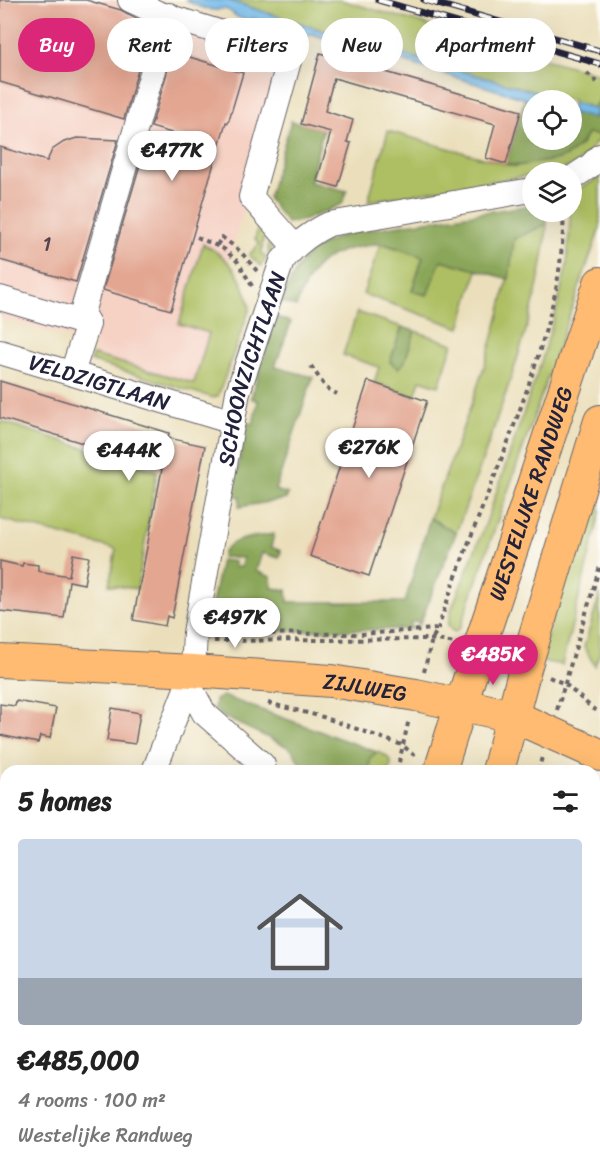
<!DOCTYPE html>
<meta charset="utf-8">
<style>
:root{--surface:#fff;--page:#f2f2f2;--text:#222;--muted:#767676;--line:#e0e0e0;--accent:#db2777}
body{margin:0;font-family:Sriracha,sans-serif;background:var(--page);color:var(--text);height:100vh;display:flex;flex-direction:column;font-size:22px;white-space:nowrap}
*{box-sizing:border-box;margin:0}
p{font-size:20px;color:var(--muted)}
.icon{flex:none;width:33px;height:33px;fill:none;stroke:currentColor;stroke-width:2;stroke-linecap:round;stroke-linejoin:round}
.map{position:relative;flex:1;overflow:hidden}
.details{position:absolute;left:0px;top:765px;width:600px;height:404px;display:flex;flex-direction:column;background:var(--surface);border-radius:18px 18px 0 0;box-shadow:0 6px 24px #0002}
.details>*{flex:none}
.hud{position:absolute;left:18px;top:18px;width:564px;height:54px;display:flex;gap:12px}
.fabs{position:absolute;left:522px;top:90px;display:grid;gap:12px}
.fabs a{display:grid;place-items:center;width:60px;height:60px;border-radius:50%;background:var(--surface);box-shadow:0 6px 24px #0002;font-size:30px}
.price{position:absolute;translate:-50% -51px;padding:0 14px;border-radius:21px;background:#fff;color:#222;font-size:20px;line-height:39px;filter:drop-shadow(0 2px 3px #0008)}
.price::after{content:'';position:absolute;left:50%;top:36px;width:18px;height:14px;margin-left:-9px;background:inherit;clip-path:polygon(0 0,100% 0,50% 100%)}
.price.on{background:var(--accent);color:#fff}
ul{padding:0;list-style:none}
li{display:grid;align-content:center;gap:12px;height:318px;padding:0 18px}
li+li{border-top:2px solid var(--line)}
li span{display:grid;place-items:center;height:186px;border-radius:6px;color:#555}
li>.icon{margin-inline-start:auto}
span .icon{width:108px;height:108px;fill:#fffc;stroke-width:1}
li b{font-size:26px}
h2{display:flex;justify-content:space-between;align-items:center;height:72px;padding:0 18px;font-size:26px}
.chip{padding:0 21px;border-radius:27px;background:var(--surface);box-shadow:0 6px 24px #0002;font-size:21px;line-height:54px}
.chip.on{background:var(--accent);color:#fff}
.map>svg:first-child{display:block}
.built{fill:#f6d2c5}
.green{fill:#aebf63;stroke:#68704f;stroke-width:1.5}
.forest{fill:#8aa659;stroke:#56644a;stroke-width:1.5}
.water{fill:#72baea;stroke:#4a6e92;stroke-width:1.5}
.building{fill:#e3a691}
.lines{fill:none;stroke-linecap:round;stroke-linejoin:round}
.minor-casing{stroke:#686468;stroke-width:26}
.major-casing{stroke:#686468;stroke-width:34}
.path{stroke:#686468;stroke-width:4;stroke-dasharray:4.5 4.5;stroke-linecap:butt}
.minor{stroke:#fff;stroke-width:24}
.major{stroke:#febb71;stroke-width:32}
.rail-casing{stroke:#22223b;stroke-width:7}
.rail{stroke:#fdfcf7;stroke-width:4.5;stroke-dasharray:14;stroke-linecap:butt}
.labels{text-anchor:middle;stroke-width:5;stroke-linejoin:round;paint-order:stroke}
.number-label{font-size:20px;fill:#524350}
.street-label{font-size:22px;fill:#22223b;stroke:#fdfcf7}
</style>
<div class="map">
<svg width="600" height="1168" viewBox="0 0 600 1168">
<rect width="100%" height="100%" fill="#fdfcf7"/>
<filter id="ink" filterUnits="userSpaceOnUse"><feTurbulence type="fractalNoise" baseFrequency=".0167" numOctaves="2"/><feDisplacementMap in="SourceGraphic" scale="12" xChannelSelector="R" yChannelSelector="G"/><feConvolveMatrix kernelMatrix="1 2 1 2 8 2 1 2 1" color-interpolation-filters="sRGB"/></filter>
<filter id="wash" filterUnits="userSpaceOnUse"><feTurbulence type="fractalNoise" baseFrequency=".008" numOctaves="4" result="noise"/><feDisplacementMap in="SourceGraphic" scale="24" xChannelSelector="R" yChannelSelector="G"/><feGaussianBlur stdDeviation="1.35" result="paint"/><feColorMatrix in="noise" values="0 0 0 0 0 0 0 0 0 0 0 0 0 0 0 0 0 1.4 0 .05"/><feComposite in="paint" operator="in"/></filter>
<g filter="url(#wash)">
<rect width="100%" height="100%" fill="#ebdfbb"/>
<!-- built -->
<path class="built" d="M0,0H158L293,38L194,383L93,355L96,346L0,318Z"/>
<!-- green -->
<path class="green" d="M227,0H341L486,42L487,46L500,50L507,49L600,74V99L593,108L572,102V100H564L362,43Z
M388,131L515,167L580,146L588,133L600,136C581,167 568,172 532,172V175L368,201Z
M600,175V228L460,628L455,632L451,630L448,625L451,610L487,520L542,359L556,311L567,265L572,191L592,182Z
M259,224L272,236V253L268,254V238H263L262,254L267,258L261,266L249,255L259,244L255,239Z
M547,224C543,275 529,323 513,372C495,426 476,479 456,533L430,518C462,429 502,333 514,239Z
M381,243L423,257L412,291L427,295L440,259L477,270L460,328L363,294Z
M203,244C230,257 244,278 250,308L218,396L214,398L90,361L93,355L194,383L209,333L179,324Z
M357,312L402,327L390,362L398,368L404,363L415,331L453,344L439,386L420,380L415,396L374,383L379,367L343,355Z
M0,421L157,471L137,589L109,585L116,549L0,519Z
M600,452V514L562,665L540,661Z
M600,594V652L595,666L584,647Z
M377,752L385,755L391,761L390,771H369L370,758Z
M20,1162L268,1163L265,1168H18Z"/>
<!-- forest -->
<path class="forest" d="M525,99L532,101V140H572V113L594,118L596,111L593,108L600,99V136L588,133C573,158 562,160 534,163C524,165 516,167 506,164Z
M291,121L323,130L310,182L347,191L342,204L305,220L287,223L268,198Z
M532,205V212H546L547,224L514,239L509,279L441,260L427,295L412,291L423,257C410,253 396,246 382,244C375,243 366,246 359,247C321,253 308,272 296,307L282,302C298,258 309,245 354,232Z
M276,317L291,322L275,367L313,377L275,490L288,494L286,499L239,507L240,497L233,495L246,423L253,424L258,401L251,398Z
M402,327L415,331L404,363L398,368L390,362Z
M430,518L456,533L419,626L417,621L410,623L412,629L286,631L217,629L208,623L221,560L235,562L234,567H241L243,558L222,557C225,537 258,537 274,534L271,547L281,551L279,558L262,553L256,571L271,577L272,588L287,590L288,602H405Z
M223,696L377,752L370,758L369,771H304L293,751L288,747L224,717L214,709L215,700Z
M6,947V1082L0,1081V956Z
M0,1093L6,1095V1162L20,1163L18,1168H0Z"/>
<!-- water -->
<path class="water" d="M186,0H227L362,43L565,100L532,101L399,60L369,53L312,34L304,37L263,25L257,19L256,21L253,20L254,18C233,23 235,9 223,9C214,8 223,11 214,10C205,9 193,5 186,0Z
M572,102L590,107L596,111L594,118L572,113Z"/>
<g id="blocks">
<!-- building -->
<path class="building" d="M0,0H86L121,10L143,22L137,39L146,42L124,119L0,82Z
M173,52L243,73L228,123L226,122L171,310L103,290L147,141L189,143V138L151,127Z
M320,53L521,111L506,164L486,158L495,124L334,78L325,111L353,120L347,142L351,143L338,187L317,181L331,132L301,124Z
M77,138L118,140L76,282L0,260V147L47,161L52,150L64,142Z
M0,381L169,433L168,438L205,446L172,618L167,616L165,626L133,620L162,469L151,466L152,464L0,418Z
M368,381L427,401L369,576L310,556Z
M73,554L89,557L84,584L69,581L64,618L0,611V561L22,566L23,563L38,565V571L69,576Z
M16,701L56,708L50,738L40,736L38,743L0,735V704L15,706Z
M112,708L140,713L135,744L107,740Z"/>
</g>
</g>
<g filter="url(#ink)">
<use href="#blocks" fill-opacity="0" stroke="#686468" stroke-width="1.5"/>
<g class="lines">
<!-- minor casing -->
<g class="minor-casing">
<g id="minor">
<path d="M130,0L160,14L291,54L251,197L294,246"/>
<path d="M572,178L590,166L600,156"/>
<path d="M0,298L88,324L72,373"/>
<path d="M88,324L82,313L169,15"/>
<path id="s1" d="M0,352L233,422"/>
<path d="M188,683L204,713L263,765L264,771"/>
<path id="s2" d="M154,771L193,671L195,633L238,392L282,261C296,244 310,233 329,224L532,190"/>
<path d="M594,1001L600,985"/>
<path d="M0,1088L6,1089"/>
<path d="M534,1168L536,1162"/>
</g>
</g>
<!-- major casing -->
<g class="major-casing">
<g id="major">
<path id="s3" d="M0,661L193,671L331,681L416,695L513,716L600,755"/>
<path id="s4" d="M440,771L479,648L600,283"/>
<path d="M498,771L526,665L600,421"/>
<path d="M352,1168L353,1162"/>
<path d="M401,1168L402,1162"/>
</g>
</g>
<!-- path -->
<path class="path" d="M587,73L600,85
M197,237L224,249L238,262L252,286
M217,245L222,237L240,251L257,271
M311,366L326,388L337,394
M217,633L360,634L437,629
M214,641L432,639L455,643
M424,672L432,639L438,629C474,515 530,407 556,289C561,263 563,237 564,212
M549,677L565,684L592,708L600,712
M268,703L323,717L402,745L418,758
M557,710L600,566
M397,771L409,719
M538,771L543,754
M594,785H600
M432,1168L434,1162"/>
<!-- minor -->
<use href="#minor" class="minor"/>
<!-- major -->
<use href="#major" class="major"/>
<!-- rail casing -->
<g class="rail-casing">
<path id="rail" d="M378,0L600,64
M424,0L600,51"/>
</g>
<!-- rail -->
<use href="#rail" class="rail"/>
</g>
</g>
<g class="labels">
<!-- number labels -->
<g class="number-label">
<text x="47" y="251">1</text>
</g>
<!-- street labels -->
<g class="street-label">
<text dy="8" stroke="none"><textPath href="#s2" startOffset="416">SCHOONZICHTLAAN</textPath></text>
<text dy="8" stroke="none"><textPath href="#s1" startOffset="104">VELDZIGTLAAN</textPath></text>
<text dy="8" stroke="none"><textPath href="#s4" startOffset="292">WESTELIJKE RANDWEG</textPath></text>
<text dy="8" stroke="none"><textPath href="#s3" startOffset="366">ZIJLWEG</textPath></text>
</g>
</g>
</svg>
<div class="fabs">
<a><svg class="icon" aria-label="locate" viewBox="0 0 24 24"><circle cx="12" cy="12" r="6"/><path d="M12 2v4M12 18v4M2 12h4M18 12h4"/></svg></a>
<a><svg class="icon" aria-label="layers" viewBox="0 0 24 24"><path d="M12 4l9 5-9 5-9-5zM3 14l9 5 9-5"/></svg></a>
</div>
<b class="price" style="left:172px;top:182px">€477K</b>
<b class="price" style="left:369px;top:479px">€276K</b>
<b class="price" style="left:129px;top:482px">€444K</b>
<b class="price" style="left:235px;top:649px">€497K</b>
<b class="price on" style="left:493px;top:686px">€485K</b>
<div class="hud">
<a class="chip on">Buy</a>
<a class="chip">Rent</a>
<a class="chip">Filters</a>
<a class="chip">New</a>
<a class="chip">Apartment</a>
</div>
<section class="details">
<h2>5 homes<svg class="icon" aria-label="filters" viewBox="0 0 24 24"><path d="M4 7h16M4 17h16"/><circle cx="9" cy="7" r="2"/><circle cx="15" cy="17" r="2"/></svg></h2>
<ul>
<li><span style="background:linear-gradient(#c9d6e8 75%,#9aa5b1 0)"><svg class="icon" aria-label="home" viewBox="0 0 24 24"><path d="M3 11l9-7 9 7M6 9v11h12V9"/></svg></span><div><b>€485,000</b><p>4 rooms · 100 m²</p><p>Westelijke Randweg</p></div></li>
</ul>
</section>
</div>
